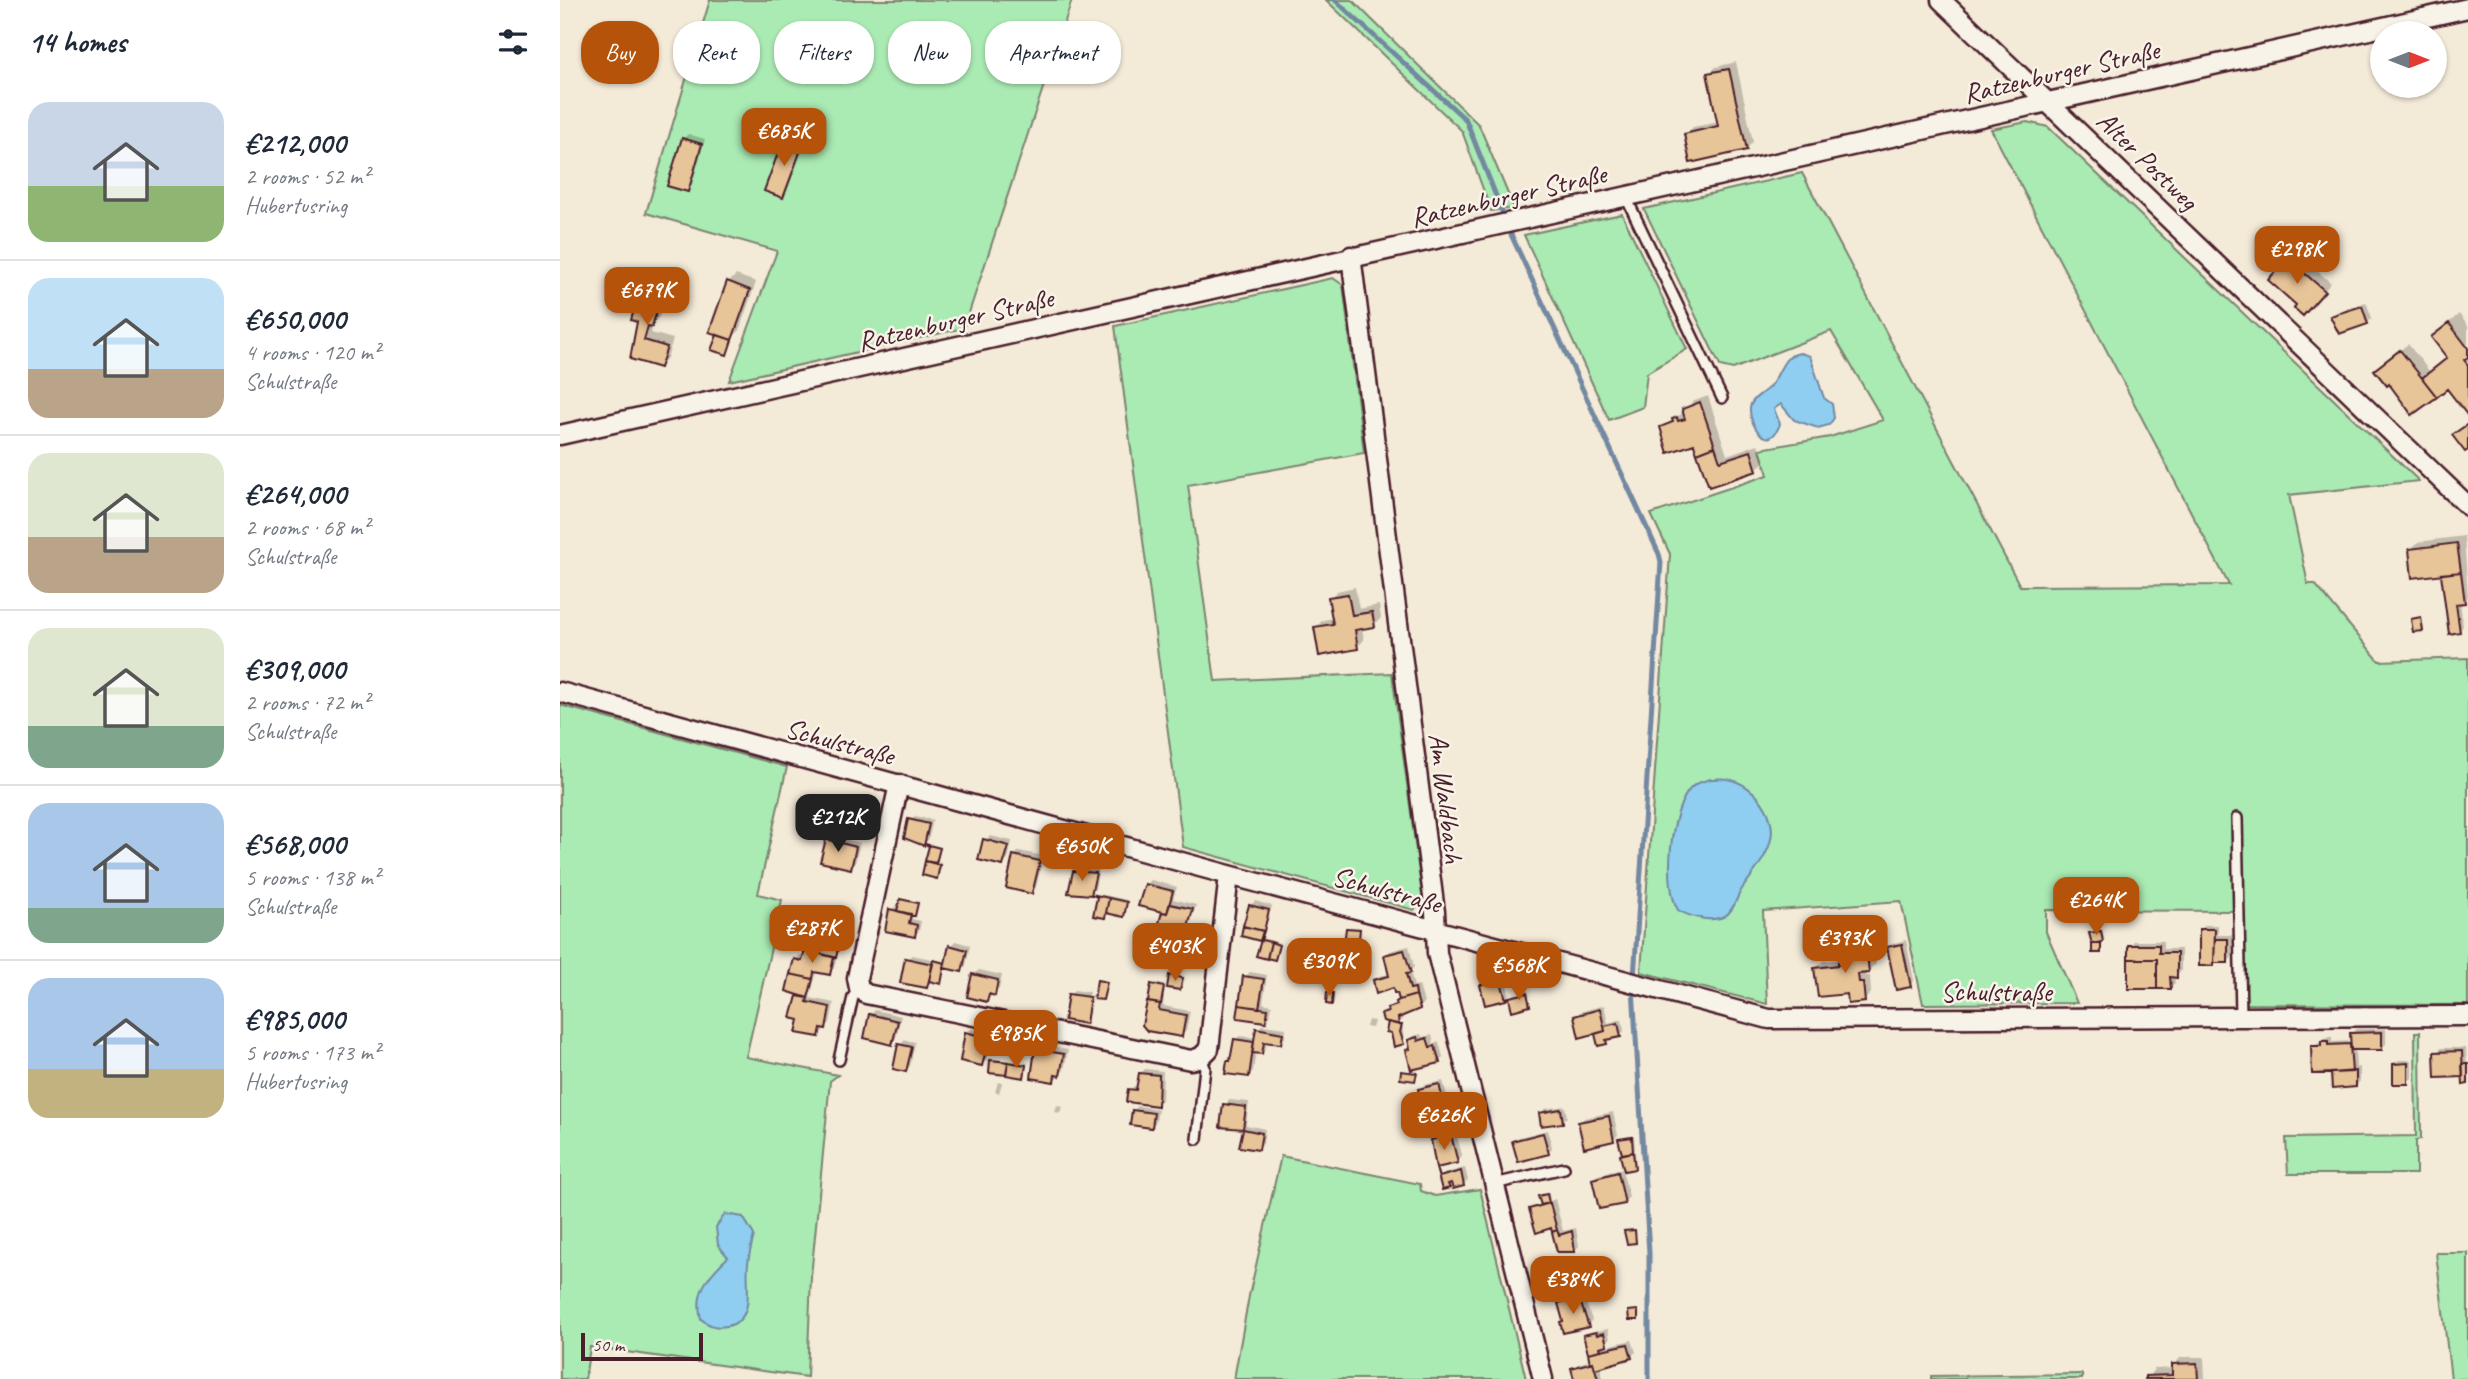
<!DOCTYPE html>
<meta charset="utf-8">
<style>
:root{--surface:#fff;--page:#f2f2f3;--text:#1f2937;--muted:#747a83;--line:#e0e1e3;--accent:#b45309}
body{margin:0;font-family:Caveat,sans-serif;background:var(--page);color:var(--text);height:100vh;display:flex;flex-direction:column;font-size:26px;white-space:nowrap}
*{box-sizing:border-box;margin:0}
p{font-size:23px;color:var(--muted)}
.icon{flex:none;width:38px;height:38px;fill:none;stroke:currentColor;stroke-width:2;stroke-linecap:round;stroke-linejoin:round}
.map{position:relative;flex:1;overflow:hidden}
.drawer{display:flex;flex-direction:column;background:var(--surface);width:560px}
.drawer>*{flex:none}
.hud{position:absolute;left:21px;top:21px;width:665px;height:63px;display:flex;gap:14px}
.needle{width:46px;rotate:90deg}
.controls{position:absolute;left:1810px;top:21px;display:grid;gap:14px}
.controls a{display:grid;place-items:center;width:77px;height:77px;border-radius:50%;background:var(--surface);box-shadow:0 2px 5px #0004;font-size:35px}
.scale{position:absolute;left:21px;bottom:18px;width:122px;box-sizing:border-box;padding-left:7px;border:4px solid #4a1f2b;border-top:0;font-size:19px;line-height:24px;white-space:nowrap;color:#4a1f2b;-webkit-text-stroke:5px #f7f3e8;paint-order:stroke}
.price{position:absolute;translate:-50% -60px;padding:0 16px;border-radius:14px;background:var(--accent);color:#fff;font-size:23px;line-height:46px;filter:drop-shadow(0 2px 4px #0008)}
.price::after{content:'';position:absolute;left:50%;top:42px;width:21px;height:16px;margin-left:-10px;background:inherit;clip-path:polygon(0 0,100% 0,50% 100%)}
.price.on{background:#222;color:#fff}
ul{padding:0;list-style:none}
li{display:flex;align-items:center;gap:21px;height:175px;padding:0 28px}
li+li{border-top:2px solid var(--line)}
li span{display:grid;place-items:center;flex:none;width:196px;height:140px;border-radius:21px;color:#555}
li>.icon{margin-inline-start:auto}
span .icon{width:84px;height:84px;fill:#fffc;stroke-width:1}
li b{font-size:30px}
h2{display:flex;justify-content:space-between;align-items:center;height:84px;padding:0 28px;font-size:30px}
.chip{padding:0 24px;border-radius:28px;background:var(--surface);box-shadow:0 2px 5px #0004;font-size:24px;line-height:63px}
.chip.on{background:var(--accent);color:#fff}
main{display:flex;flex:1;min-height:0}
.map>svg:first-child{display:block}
.green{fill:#aaeab3;stroke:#7a846f;stroke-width:2}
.water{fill:#8fcef0;stroke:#7388a1;stroke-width:2}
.shadow{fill:#0003}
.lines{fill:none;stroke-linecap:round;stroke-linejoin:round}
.stream{stroke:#7388a1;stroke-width:5}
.building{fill:#e8c499;stroke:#4a1f2b;stroke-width:2}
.service-casing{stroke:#4a1f2b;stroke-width:14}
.minor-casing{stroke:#4a1f2b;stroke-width:23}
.service{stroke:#f7f3e8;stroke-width:9}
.minor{stroke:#f7f3e8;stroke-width:18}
.labels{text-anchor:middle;stroke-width:5;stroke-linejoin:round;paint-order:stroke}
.street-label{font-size:28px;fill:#4a1f2b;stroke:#f7f3e8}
</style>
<main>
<section class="drawer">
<h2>14 homes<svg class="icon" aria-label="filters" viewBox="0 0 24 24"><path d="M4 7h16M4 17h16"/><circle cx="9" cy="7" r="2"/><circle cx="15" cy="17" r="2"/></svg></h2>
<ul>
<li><span style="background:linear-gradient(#c9d6e8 60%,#8fb573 0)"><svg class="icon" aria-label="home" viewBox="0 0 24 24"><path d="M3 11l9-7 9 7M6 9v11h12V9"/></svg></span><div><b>€212,000</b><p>2 rooms · 52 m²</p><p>Hubertusring</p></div></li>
<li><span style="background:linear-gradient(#bfe0f5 65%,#b9a48a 0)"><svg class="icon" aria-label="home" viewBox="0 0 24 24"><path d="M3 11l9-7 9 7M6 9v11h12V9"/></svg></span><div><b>€650,000</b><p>4 rooms · 120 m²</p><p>Schulstraße</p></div></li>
<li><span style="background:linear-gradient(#dfe7d0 60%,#b9a48a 0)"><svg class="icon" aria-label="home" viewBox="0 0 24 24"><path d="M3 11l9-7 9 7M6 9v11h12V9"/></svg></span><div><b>€264,000</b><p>2 rooms · 68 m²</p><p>Schulstraße</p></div></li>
<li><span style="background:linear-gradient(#dfe7d0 70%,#7fa58c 0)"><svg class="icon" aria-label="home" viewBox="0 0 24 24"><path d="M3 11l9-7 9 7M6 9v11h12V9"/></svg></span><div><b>€309,000</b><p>2 rooms · 72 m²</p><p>Schulstraße</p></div></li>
<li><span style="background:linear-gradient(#a9c7e8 75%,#7fa58c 0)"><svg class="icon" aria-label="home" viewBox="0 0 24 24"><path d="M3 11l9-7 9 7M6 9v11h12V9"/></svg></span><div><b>€568,000</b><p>5 rooms · 138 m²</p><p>Schulstraße</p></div></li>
<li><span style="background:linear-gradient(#a9c7e8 65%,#c2b280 0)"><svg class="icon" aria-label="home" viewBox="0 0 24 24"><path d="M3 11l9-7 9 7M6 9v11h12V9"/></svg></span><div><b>€985,000</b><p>5 rooms · 173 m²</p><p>Hubertusring</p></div></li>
</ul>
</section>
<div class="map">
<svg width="1908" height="1379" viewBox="0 0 1908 1379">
<rect width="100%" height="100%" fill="#f4ead8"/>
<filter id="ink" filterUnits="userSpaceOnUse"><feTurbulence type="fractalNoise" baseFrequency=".0143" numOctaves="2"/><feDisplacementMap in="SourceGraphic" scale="14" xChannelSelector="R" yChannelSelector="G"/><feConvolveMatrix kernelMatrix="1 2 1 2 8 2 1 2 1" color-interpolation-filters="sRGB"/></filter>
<g filter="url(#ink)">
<!-- green -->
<path class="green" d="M150,0H512L404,328L169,381L217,251L86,213Z
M766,0H792L919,125L954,208L931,211L902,131Z
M1467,122L1488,127L1859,481L1729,495L1748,584H1755L1819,661L1908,658V1005L1686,1004L1682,816H1673L1675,911L1486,910V932L1517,1003L1363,1004L1341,901L1203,911L1207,1004L1081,972L1110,554L1091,514L1208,475L1200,449L1270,437L1323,420L1271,331L1173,369L1160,366L1084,209L1242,173L1460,586L1669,585L1431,129Z
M1062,214L1127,349L1087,373L1083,407L1049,420L964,235Z
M773,278L783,285L804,453L628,485L655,681L832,673L863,902L854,910L623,847L555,326Z
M0,705L227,767L198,894L222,900L186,1057L278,1075L270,1081L251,1277L247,1377L30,1347L25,1379H0Z
M1855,1032H1860L1861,1139L1856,1140V1174H1728L1726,1138L1856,1136Z
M721,1156L860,1184L861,1191L875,1196L920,1189L966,1379H674L689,1296Z
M1876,1253H1908V1379H1891Z
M1522,1374V1379H1371V1376Z"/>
<!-- water -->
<path class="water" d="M1240,353L1250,356L1264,398L1272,404L1274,418L1269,425L1258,428L1234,420L1221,404L1214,409L1220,424C1209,455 1189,425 1190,409C1190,398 1205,393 1211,385C1218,377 1221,363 1229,357C1232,355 1236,354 1240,353Z
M1151,779C1156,779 1162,778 1167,779C1194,783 1219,816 1210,843C1205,860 1191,876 1182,889C1176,898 1174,911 1165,916C1151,923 1130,917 1118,910C1103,885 1110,809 1131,788C1136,782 1144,781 1151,779Z
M165,1214L183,1217L194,1235C192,1244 189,1254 188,1263C185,1285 197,1320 167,1326C156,1328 149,1326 141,1319C134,1291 148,1276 168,1257L158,1245L156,1227Z
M1006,1262H1014L1020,1266L1023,1278L1020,1281H1006L986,1275L984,1268L987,1266L995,1267Z"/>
<!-- shadow -->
<path class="shadow" d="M1176,62L1193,142L1186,149L1126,134L1133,127L1159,122L1149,74L1156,67Z
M128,134L145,139L132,185L127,190L123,139Z
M230,134L246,139L227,192L223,196L226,138Z
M1736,252L1771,283L1750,307L1739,305L1710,280Z
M176,275L196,282L179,331L173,337L168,352L154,349L159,334L169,282Z
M91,276L109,282L99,317L93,323L91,333L113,339L107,358L100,366L72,357L84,284Z
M1806,302L1812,318L1807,323L1772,317L1776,312Z
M1899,314L1908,326V413L1888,387L1853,413L1823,363L1848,344L1870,372L1888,357L1873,337Z
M1148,396L1167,455L1198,444L1204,462L1196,469L1150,485L1135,442L1102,428L1125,411L1132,402Z
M1904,536L1908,597L1900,601L1903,626L1899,631L1882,572L1851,549L1858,542Z
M795,587L799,609L819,605L821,618L814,625L802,627L804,640L797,647L756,627L763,620L773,618L770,598L777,591Z
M266,799L288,804L284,822L279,827L261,803Z
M355,816L373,820L368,840L364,844L350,820Z
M272,836L300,843L295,863L290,867L267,840Z
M430,836L452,841L448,860L443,864L425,840Z
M373,845L381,847L377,862L381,863L376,877L364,874Z
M459,851L484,856L476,887L472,892L455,855Z
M519,867L539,869L535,889L530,893L514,872Z
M591,880L617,887L613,899L636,905L628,933L642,937L639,949L624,947L619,956L601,922L604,911L586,885Z
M540,894L567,900L565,914L563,915L546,912L544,916L539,896Z
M343,899L358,902L352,919L361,921L359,931L354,935L331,910L336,906H340Z
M695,901L712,906L702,938L720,943L715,958L699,955L702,940L683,935L690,906Z
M252,924L284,930L274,968L270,973L257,970L250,998L274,1003L270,1023L258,1036L241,1019L233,1017L239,995L235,960L240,955L245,956L248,928Z
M1645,925H1658V935H1672V957L1668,962L1641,964V930Z
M789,927L801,928L800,935L790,936L788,943Z
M1542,930L1544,939L1540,942H1542V949L1534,951L1531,933Z
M1303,934L1306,936H1312L1316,964L1306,972V976H1310L1311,993L1304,1000L1256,968L1263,961L1284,959L1287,956L1286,945L1293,938L1299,937Z
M1346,940L1354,980L1350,985L1329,947L1334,943Z
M395,941L410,945L406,965L402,970L385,966L382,980L380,982L372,980L367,986L347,959L352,955L387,962L391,946Z
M1574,941H1603V949H1621V971L1614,976L1615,983L1610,987L1570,946Z
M849,946L854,967L850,971L854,986L859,985L864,1003L859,1008L842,1014L843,1019L839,1023L842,1024L844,1041L843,1043L823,1014L840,999L834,986L815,981L819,976L831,974L826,955L830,951Z
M419,970L442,975L439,989L427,1000L409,996L414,974Z
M690,972L707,975L703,1003L712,1005L710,1016L706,1020L679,1016L685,977Z
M945,974L949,994L945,998L922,985L926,981Z
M540,980L547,981L545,997L543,998L533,997L528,1019L533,993L536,994Z
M595,983L605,985L603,1006L630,1011L626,1031L621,1036L588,1002Z
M514,990L529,992L525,1019H528L525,1022L510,995Z
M1044,1005L1048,1023L1062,1019L1064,1031L1060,1035L1039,1044L1036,1032L1016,1016L1020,1012Z
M315,1010L341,1016L336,1038L332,1043L311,1015Z
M808,1020L814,1021L812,1028L806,1027Z
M702,1025L726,1028L725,1038L720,1043L707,1040L706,1048L701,1052L696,1051L693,1071L688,1075L669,1062L673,1058L675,1040L680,1036L696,1038L698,1029Z
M411,1029L432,1034L426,1060L422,1064L407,1033Z
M1796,1029H1826V1044L1822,1048H1795L1796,1068L1800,1067V1081L1796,1086L1773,1072L1753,1047L1767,1037H1772V1042L1792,1041V1033Z
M861,1034L862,1037L872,1035L874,1044L879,1042L883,1057L879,1062L848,1050L851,1047L850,1040L854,1036Z
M345,1040L355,1042L350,1066L345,1070L340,1045Z
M481,1045L508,1050L504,1070L494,1080L477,1049Z
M1881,1048H1906L1908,1083L1904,1075L1876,1053Z
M434,1059L467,1063L465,1074L463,1076L432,1061Z
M1839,1060H1852V1078L1847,1082L1835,1064Z
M585,1069L603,1071L602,1100L597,1104L570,1090L574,1086H579L580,1074Z
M883,1081L890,1107L885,1111L854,1107L862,1102L860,1090L864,1085Z
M438,1082L442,1083L439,1093L435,1092Z
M669,1100L689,1102L686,1125L705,1129L703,1144L698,1149L681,1145L685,1128L662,1125L665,1105Z
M497,1105L503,1107L500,1113L495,1112Z
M578,1106L598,1109L596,1121L592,1126L573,1111Z
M1005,1106L1007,1117L1002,1121L981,1113L985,1109Z
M1053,1112L1058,1135L1053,1140L1020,1123L1024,1118Z
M988,1130L992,1148L988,1153L954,1141L959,1137Z
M896,1132L902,1156L897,1161L873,1141L878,1136Z
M1074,1136L1076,1166L1062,1170L1069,1197L1064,1202L1033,1179L1038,1175L1065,1168L1060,1139Z
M905,1168L908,1180L903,1185L893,1182L889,1187L880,1178L885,1173Z
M989,1193L990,1201L995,1199L1003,1231L1016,1228L1019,1246L1015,1250H998L992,1226L971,1209L982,1203V1195Z
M1023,1294L1032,1320L1028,1325L1005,1320L1000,1303L1005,1299Z
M1048,1329L1050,1339L1042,1347L1072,1340L1076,1352L1071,1356L1040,1366L1043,1379H1016L1013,1368L1018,1364L1031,1360L1025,1336L1030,1332Z
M1621,1357H1644L1645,1379H1587L1594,1369L1614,1368V1365Z"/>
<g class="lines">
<!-- stream -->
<path class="stream" d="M775,0L906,120L945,219
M948,228L1099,554L1101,562L1074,978
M1073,988L1089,1253V1379"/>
</g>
<!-- building -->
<path class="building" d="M1169,69L1187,150L1130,163L1124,134L1158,126L1147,73Z
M224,137L243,144L223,198L204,191Z
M122,138L142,144L128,192L107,186Z
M1727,258L1765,291L1743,316L1734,308L1736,305L1708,280Z
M167,281L190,290L172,340L149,332Z
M82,283L103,289L92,327L88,326L84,340L107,347L100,368L70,359L77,322L71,320Z
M1802,306L1808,324L1779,334L1770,316Z
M1889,323L1908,348V357L1904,360L1908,365V416L1887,389L1877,397L1862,378L1887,358L1871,337Z
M157,335L172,340L167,355L151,350Z
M1840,350L1877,397L1852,415L1829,384L1827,386L1814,370Z
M1140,402L1155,446L1137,453L1134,444L1108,453L1100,427L1113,422L1112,419L1117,417L1118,421L1125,419L1122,409Z
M1908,424V450L1905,452L1892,435Z
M1155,446L1160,461L1191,451L1197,471L1149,487L1137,453Z
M1897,543L1901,572L1852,578L1849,549Z
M1901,572L1905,603L1896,604L1900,632L1889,634L1881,574Z
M788,594L792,615L812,612L815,627L795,630L798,649L759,656L754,627L773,624L768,597Z
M1861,617L1863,631L1853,632L1851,619Z
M260,802L285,808L280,829L255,822Z
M348,819L369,824L364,846L344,838Z
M266,839L296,847L291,869L260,862Z
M423,839L449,846L443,866L418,860Z
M365,844L380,848L376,863L365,861L369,846Z
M453,855L480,861L472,894L446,888Z
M365,861L380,865L377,879L362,875Z
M513,871L536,873L531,895L508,893Z
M585,884L613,891L607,913L578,906Z
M531,894L549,898L545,918L533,916L537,897Z
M549,898L567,902L564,917L546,913Z
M340,899L358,903L355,916L337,911Z
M610,904L633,909L619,958L602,952L601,949L605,933L599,923L602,912L607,913Z
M689,905L709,910L704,931L683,926Z
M329,909L351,914L349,923L357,925L355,937L325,931Z
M683,926L703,931L700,941L681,936Z
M246,927L281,934L276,958L241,949Z
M786,928L800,929L799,939L789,938V945H784Z
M1639,929H1655L1654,966H1639Z
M704,931L701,940L711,942L707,959L696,956Z
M1541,931L1543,942L1532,944L1529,933Z
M626,934L642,938L638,953L622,948Z
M1655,939H1668V963H1654Z
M1294,940L1298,943L1306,942L1309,973L1298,974L1299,982H1303L1305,1002L1288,1004L1287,994L1258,997L1254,968L1278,965V962L1285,956L1284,945L1291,944Z
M711,942L719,945L715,960L707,958Z
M1342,944L1351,987L1336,990L1327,947Z
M1532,944H1541V953H1532Z
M389,945L407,950L402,972L384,968Z
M1568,945H1599V953H1617V978L1610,977L1611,989H1597V959H1568Z
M245,950L274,957L270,975L254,972L253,979L230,974L234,959L242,961Z
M844,950L851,973L846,974L850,989L855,988L856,995L839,1000L837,993H834L833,988L816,994L813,980L829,976L824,955Z
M345,958L373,964L367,988L340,983Z
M1568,959H1597V989H1568Z
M373,960L385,963L381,984L369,981Z
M230,974L253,979L248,998L226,991Z
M412,974L438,980L435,996L429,994L427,1002L407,997Z
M609,975L623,978L620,990L607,988Z
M683,976L704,979L699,1008L679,1005Z
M940,978L946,1000L925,1005L920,985Z
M537,980L547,982L543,1000L534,999Z
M591,984L604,987L601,1004L588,1002Z
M767,992L773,993L772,1005L766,1004Z
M967,993L970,1006L952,1011L949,998H945Z
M508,994L530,997L526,1024L504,1020Z
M856,995L860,1009L838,1018L839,1025L823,1021L821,1014L828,1012L827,1008L837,1005L836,1002L839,1000Z
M237,996L248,998L247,1002L270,1007L266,1029L261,1028L259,1037L236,1033L239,1020L231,1018Z
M587,1002L600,1004L599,1010L626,1015L622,1037L587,1031L582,1025Z
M679,1005L708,1009L706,1022L677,1018Z
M1040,1009L1045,1031L1019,1038L1014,1016Z
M309,1014L338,1021L332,1045L304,1038Z
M828,1022L842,1025L840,1032L844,1044L834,1047L831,1033L826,1032Z
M1058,1023L1061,1037L1046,1040L1047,1044L1038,1046L1035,1034L1045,1031L1044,1026Z
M696,1028L723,1033L721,1044L704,1042L702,1054L692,1053Z
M405,1032L429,1038L422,1066L400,1061Z
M1822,1032V1050H1791L1790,1033Z
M857,1037L858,1041L867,1038L870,1047L875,1046L880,1063L851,1070L846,1050L850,1049L848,1040Z
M674,1039L694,1042L689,1077L665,1074L667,1061H670Z
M1761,1041H1768V1045L1790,1044L1792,1072L1752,1074L1751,1046H1761Z
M338,1044L352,1047L346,1072L333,1069Z
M475,1049L504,1054L500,1076L495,1075L494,1082L471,1078Z
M1902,1051L1903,1077L1875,1078L1874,1052Z
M430,1060L448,1062L446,1075L429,1073Z
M448,1062L466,1065L464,1078L446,1075Z
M1848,1063V1084H1833V1064Z
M1902,1064H1908V1084L1903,1085Z
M841,1071L857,1073L855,1081L840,1079Z
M1796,1071V1087L1772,1089L1771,1073Z
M579,1073L599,1075L598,1106L566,1102L568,1089L576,1090Z
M879,1084L886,1113L865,1118L864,1115L853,1116L852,1106L861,1105L858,1089Z
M663,1104L686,1107L683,1129L660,1127Z
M1001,1109L1003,1123L981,1126L979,1113Z
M572,1110L594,1113L592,1128L570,1125Z
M1049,1116L1054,1141L1024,1148L1018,1122Z
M683,1129L702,1133L699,1150L679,1147Z
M983,1133L989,1154L958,1162L952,1141Z
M891,1135L898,1163L876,1168L871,1140Z
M1072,1137L1073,1152L1062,1154L1058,1139Z
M1073,1152L1075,1169L1064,1171L1060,1155Z
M876,1168L879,1177L901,1171L904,1186L893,1189L891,1183L888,1184L890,1188L882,1190Z
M1058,1172L1065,1204L1039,1209L1032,1179Z
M987,1194L989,1203L981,1205L978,1196Z
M990,1203L997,1230L992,1232L991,1228L976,1233L969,1209Z
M997,1230L999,1235L1012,1231L1015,1252H997L992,1232Z
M1075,1230L1076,1243L1067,1244L1064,1231Z
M1019,1298L1029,1327L1003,1333L1000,1322L1003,1321L998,1303Z
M1078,1310V1320H1069L1068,1311Z
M1036,1332L1037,1335L1044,1333L1047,1345L1040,1347L1041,1350L1028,1353L1023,1335Z
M1068,1344L1072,1358L1035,1369L1033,1362L1030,1363L1028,1353Z
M1033,1362L1038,1379H1014L1011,1368Z
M1637,1363L1638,1379H1585V1376L1612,1375V1364Z"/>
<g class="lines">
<!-- service casing -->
<g class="service-casing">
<path id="service" d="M1065,195L1162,398
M1677,818L1681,1016
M279,1060L293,997L299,988
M637,1139L645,1068L641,1057
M934,1184L1004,1168"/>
</g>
<!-- minor casing -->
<g class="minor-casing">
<path id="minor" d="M1381,0L1908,506
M791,256L875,912L877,953L983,1379
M0,435L1908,8
M0,692L669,875L1209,1019L1908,1016
M339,784L297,978L299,988L306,994L631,1060L641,1057L649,1049L669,875"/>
</g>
<!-- service -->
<use href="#service" class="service"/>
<!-- minor -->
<use href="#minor" class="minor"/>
</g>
</g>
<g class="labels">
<!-- street labels -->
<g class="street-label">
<text transform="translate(1501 71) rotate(-13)" y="10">Ratzenburger Straße</text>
<text transform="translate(1588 160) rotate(44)" y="10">Alter Postweg</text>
<text transform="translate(948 195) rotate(-13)" y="10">Ratzenburger Straße</text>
<text transform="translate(395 319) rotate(-13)" y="10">Ratzenburger Straße</text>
<text transform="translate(280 741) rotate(15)" y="10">Schulstraße</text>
<text transform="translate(887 798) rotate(83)" y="10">Am Waldbach</text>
<text transform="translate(827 889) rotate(15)" y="10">Schulstraße</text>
<text x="1436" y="1001">Schulstraße</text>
</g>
</g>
</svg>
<div class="controls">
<a><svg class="needle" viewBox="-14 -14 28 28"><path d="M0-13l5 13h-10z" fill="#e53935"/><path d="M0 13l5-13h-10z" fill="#747a83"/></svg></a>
</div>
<div class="scale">50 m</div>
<b class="price" style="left:224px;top:168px">€685K</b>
<b class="price" style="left:1737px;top:286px">€298K</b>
<b class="price" style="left:87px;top:327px">€679K</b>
<b class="price on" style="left:278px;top:854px">€212K</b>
<b class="price" style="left:522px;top:883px">€650K</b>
<b class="price" style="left:1536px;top:937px">€264K</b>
<b class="price" style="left:252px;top:965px">€287K</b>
<b class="price" style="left:1285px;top:975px">€393K</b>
<b class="price" style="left:615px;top:983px">€403K</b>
<b class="price" style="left:769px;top:998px">€309K</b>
<b class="price" style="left:959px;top:1002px">€568K</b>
<b class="price" style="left:456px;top:1070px">€985K</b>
<b class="price" style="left:884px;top:1152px">€626K</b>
<b class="price" style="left:1013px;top:1316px">€384K</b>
<div class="hud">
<a class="chip on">Buy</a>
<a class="chip">Rent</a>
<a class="chip">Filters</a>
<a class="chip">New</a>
<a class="chip">Apartment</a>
</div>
</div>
</main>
